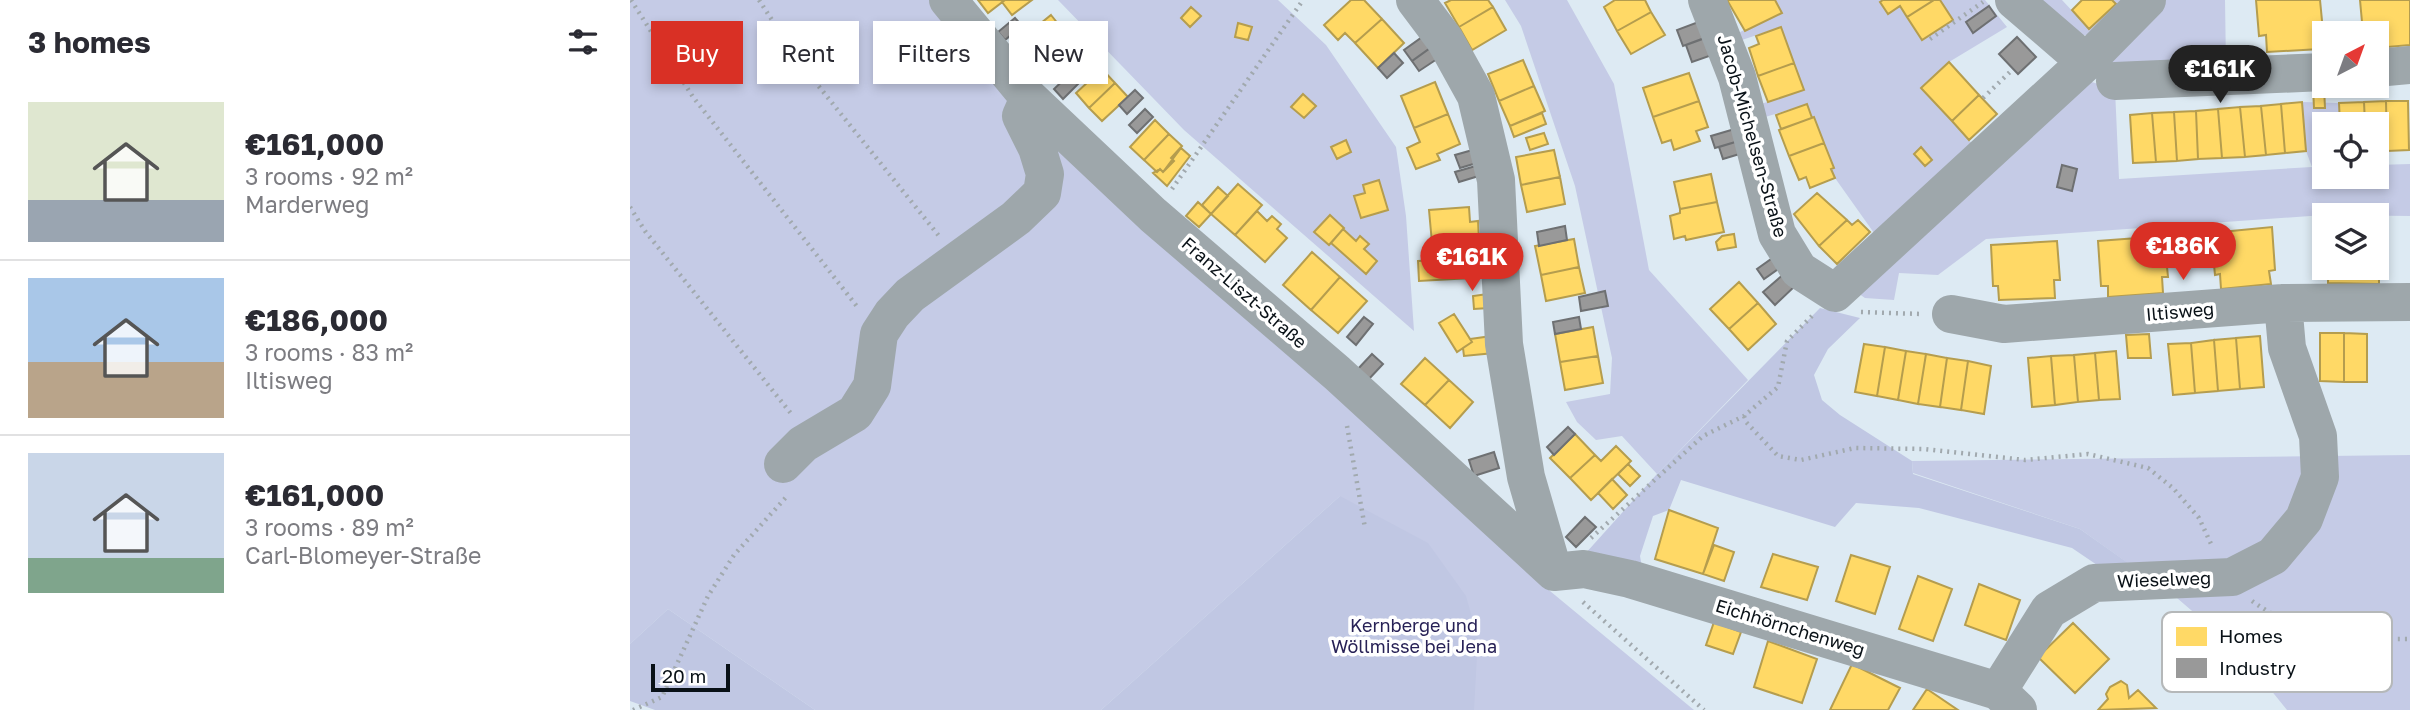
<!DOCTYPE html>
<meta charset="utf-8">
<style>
:root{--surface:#fff;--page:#f2f2f3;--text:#2b2b33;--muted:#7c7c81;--line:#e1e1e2;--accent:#d93025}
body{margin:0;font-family:"Golos Text",sans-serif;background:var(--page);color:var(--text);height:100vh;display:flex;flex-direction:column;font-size:26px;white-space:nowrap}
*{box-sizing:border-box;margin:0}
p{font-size:23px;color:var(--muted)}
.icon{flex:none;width:38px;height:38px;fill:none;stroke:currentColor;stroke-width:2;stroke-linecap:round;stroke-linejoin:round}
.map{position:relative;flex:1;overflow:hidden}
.panel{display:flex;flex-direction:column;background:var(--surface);width:630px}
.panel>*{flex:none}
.guide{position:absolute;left:21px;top:21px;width:665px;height:63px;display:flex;gap:14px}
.needle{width:46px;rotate:41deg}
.buttons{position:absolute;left:1682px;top:21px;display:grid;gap:14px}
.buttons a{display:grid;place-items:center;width:77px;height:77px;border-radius:0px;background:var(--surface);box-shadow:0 4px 10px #0003;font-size:35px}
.scale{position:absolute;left:21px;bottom:18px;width:79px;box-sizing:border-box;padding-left:7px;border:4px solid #091117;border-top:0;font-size:19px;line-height:24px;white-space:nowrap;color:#091117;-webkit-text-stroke:5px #fff;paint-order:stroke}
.price{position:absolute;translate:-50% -60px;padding:0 16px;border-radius:24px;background:var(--accent);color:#fff;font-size:23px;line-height:46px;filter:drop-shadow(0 2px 4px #0008)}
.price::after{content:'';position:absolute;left:50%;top:42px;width:21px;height:16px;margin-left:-10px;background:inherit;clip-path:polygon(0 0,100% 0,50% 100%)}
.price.active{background:#222;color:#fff}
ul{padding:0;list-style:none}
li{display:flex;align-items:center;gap:21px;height:175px;padding:0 28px}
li+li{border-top:2px solid var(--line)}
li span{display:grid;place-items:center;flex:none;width:196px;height:140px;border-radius:0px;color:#555}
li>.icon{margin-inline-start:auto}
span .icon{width:84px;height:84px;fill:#fffc;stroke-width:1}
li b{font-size:30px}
h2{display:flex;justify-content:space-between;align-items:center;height:84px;padding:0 28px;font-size:30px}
.pill{padding:0 24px;border-radius:0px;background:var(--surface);box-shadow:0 4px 10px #0003;font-size:24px;line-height:63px}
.pill.active{background:var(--accent);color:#fff}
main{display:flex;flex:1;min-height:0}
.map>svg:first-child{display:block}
.green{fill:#c5cbe6}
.forest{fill:#c0c7e3}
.homes{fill:#ffd966;stroke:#b59d4e;stroke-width:2}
.industry{fill:#999;stroke:#6e7072;stroke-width:2}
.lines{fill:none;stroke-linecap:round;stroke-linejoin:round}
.path{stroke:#a1a9ae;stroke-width:4.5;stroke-dasharray:2 5;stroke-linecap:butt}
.minor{stroke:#9ea7ab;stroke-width:38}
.labels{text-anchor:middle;stroke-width:7;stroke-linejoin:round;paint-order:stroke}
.street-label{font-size:18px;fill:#091117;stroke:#fff}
.park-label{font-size:18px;fill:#272156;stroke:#fff}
.key{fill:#fff;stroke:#b5b8b9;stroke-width:2}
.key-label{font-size:19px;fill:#091117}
</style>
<main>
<section class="panel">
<h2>3 homes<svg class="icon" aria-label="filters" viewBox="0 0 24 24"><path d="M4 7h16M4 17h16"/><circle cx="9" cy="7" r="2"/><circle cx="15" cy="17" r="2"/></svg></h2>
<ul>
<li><span style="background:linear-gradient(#dfe7d0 70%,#9aa5b1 0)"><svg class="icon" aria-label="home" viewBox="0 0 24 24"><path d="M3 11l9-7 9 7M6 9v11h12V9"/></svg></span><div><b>€161,000</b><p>3 rooms · 92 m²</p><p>Marderweg</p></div></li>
<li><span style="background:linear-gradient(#a9c7e8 60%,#b9a48a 0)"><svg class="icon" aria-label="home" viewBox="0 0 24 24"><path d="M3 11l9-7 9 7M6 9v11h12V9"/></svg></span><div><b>€186,000</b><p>3 rooms · 83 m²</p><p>Iltisweg</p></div></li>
<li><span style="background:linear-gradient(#c9d6e8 75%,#7fa58c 0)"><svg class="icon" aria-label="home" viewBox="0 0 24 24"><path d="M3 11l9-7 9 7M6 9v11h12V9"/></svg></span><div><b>€161,000</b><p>3 rooms · 89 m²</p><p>Carl-Blomeyer-Straße</p></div></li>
</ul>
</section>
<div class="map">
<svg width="1780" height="710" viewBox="0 0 1780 710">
<rect width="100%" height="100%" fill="#ddeaf3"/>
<!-- green -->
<path class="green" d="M0,0H301L920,591L1064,710H641L710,496L471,710H185L38,609L0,644Z
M428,0H648L696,45L766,147L776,216L784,331L554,130Z
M875,0H937L984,84L1019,270L1118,380L1027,474L992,436L966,440L947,422L936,402L980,394L982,358L945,186L891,26Z
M1145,0H1253L1258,14L1270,6L1292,39L1323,20L1310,0H1355L1377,27L1319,62L1292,88L1346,148L1249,240L1205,178L1201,169L1204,167L1177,104L1119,122L1116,109L1173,90L1151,27L1097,45L1095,39L1151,13Z
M1400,0H1432L1459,29L1486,4L1482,0H1506L1471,35H1450Z
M1527,0H1595L1596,66L1478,73L1474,55Z
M1455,80L1485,89L1489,179L1682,167L1676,151L1672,102L1709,103L1710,124H1694V177H1746L1747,165L1780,164V216L1694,215L1356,239L1308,275L1269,273L1264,300L1235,298L1222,289Z
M1780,455V710H1657L1611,653L1547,598L1450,529L1283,473L1282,461Z"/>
<!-- forest -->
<path class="forest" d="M1190,308L1230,318L1198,349L1184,375L1192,400L1210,415L1282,461L1283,474L1450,529L1501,565L1470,567L1442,548L1289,508L1226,503L1205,527L1051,480L1039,510L1023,516L1010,556L1012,568L955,554L1027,474Z
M710,496L798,543L836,596L848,638L844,710H471Z
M38,609L185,710H25L0,701V644Z"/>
<!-- homes -->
<path class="homes" d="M348,0H375L358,13Z
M375,0H402L382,15L372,2Z
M721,0H734L752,19L725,43L715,33L708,40L694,25Z
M858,0L863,7L829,27L815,3L821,0Z
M985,0H1015L1021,12L987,31L974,7Z
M1097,0H1145L1152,13L1115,31Z
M1253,0H1304L1277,17L1270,6L1258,14L1250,2Z
M1304,0H1310L1323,20L1292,40L1277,17Z
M1452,0H1482L1486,4L1459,29L1442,10Z
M1626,0H1690L1693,31L1689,32L1690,49L1637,52L1636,35L1629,36Z
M1730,0H1780V45L1746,48V33H1733Z
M561,7L571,16L560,27L551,18Z
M863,7L876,30L842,50L829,27Z
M1021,12L1035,35L1001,54L987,31Z
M421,15L433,30L406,52L394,37Z
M752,19L774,43L748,68L725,43Z
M608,23L622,27L618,40L605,37Z
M1151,27L1164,63L1128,76L1119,48L1129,44L1126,36Z
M433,30L443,41L419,66L406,52Z
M893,60L904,86L869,101L858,74Z
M1319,62L1349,95L1322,121L1291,88Z
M1164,63L1174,90L1138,102L1128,76Z
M472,69L485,83L459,108L446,93Z
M1059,73L1069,101L1023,117L1013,88Z
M805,82L818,114L784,128L771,96Z
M485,83L498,97L472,121L459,108Z
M904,86L915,111L880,126L869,101Z
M1683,87H1694L1695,108H1684Z
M673,94L686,106L674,118L661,107Z
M1349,95L1367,114L1339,140L1322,121Z
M1069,101L1078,127L1066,131L1070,141L1044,150L1041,140L1032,143L1023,117Z
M1756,101H1778L1779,150L1757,151Z
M1756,101L1757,151H1746V124H1735L1734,102Z
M1672,102L1676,151L1655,153L1651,104Z
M1734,102L1735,124H1710L1709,103Z
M1177,104L1182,118L1151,129L1146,115Z
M1651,104L1655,153L1636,155L1631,106Z
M1631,106L1636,155L1615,157L1610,107Z
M1610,107L1615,157L1592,158L1588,109Z
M1588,109L1592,158L1568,159L1566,111Z
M1566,111L1568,159L1547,161L1544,112Z
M1544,112L1547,161L1526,162L1522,113Z
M912,113L916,124L884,137L880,126Z
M1522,113L1526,162L1503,163L1500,115Z
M818,114L830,144L807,154L810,160L786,169L777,148L790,142L784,128Z
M1184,117L1194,143L1159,156L1149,130Z
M525,120L539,134L514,160L500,147Z
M914,133L918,144L900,150L896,138Z
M539,134L552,146L541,158L544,161L533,172L530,169L527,172L514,160Z
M716,140L721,152L707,159L701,147Z
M1194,143L1204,168L1201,169L1205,178L1180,188L1176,177L1169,180L1159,156Z
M1291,147L1302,160L1295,166L1284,154Z
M551,148L560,156L537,186L523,173L530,169L533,172Z
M924,150L930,177L891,185L886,157Z
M1081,174L1087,202L1050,209L1044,182Z
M930,177L935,204L897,212L891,185Z
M749,180L758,210L731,218L724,196L735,193L733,185Z
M608,184L632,205L605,235L581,214Z
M588,187L598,196L581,214L572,205Z
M1187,193L1217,220L1189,246L1164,214Z
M568,202L581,214L569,227L556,216Z
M1087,202L1094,232L1056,240L1055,236L1044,239L1040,216L1050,213V209Z
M839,207L840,222L848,221L849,240L802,243L799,210Z
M627,211L637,221L642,216L651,224L647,229L657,238L635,262L605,235Z
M700,215L714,228L699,245L684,232Z
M1217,220L1222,225L1228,220L1240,232L1207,264L1189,246Z
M1691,225H1694V268H1746V225L1756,226V268H1749V284L1698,283V270H1692Z
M1642,227L1645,270L1639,271L1641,284L1591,289L1590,274L1585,275L1581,233Z
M713,229L726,241L730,236L739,244L734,249L747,261L736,274L701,243Z
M1104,234L1106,247L1088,250L1086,242L1092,236Z
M1534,236L1538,277H1532L1533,293L1478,297V286H1471L1468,241Z
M944,239L949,267L911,275L905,246Z
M849,240L850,261L840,262L841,278L789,281L788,261L808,260L806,243Z
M1427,241L1430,280H1424L1425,298L1369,300L1368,286H1363L1361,245Z
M682,252L710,277L681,310L653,285Z
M949,267L955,293L916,301L911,275Z
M710,277L737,301L708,333L681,310Z
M1109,282L1128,303L1099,329L1080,309Z
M858,294L859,308L844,309L843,296Z
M1128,303L1146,324L1118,350L1099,329Z
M824,314L842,342L827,352L809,323Z
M963,327L968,356L930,362L925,334Z
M1690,333H1714V382L1690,381Z
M1714,333L1737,334V382H1714Z
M1519,334L1521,358H1498L1496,335Z
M862,336L864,353L834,356L833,348L842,342L840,339Z
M1630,336L1634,387L1610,389L1606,338Z
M1606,338L1610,389L1588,391L1584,340Z
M1584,340L1588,391L1565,393L1561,343Z
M1561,343L1565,393L1543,395L1538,344Z
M1234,344L1255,347L1247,396L1225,392Z
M1255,347L1276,351L1268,400L1247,396Z
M1276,351L1296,354L1288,404L1268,400Z
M1486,351L1490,399L1469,400L1465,353Z
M1465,353L1469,400L1448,402L1444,355Z
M1296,354L1317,358L1310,407L1288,404Z
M1444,355L1448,402L1425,405L1421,356Z
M968,356L973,383L935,390L930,362Z
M1421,356L1425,405L1402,407L1398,358Z
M795,358L819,380L795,405L771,384Z
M1317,358L1338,361L1331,410L1310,407Z
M1338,361L1361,366L1354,414L1331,410Z
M819,380L843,402L820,428L795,405Z
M945,434L965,455L940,478L920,458Z
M986,446L1001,461L961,500L940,478L965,455L971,461Z
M998,464L1010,476L1000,486L988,474Z
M982,479L997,495L983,509L968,493Z
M1039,510L1088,528L1073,574L1025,559Z
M1084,545L1104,552L1094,581L1073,574Z
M1143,554L1188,567L1177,600L1131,587Z
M1221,555L1260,567L1245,614L1206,601Z
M1288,576L1322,589L1303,641L1269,629Z
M1349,584L1390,600L1376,640L1335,625Z
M1084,622L1111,632L1103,654L1076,645Z
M1443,623L1479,659L1445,693L1408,657Z
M1138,641L1187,659L1172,703L1124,687Z
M1222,664L1270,688L1258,710H1200Z
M1491,681L1497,685L1499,698L1508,690L1526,708L1468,710L1478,699L1476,694L1480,687Z
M1297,689L1328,710H1283Z"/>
<!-- industry -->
<path class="industry" d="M1359,6L1366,16L1343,33L1336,22Z
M385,18L392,26L375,40L368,32Z
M1071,21L1077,37L1053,46L1047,30Z
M795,35L803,46L782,61L774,50Z
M1078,37L1085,54L1062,62L1056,45Z
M1387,37L1406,57L1388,74L1369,54Z
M803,46L810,57L789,71L782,61Z
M764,53L773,63L757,78L748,68Z
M442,72L451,81L433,99L424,89Z
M505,90L513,98L497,114L489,105Z
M515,109L523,117L507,133L499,125Z
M1108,128L1112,140L1085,148L1081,136Z
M1112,140L1116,152L1093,159L1089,147Z
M846,149L850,162L830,168L825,155Z
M849,165L852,175L829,182L825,172Z
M1432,165L1447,169L1442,191L1427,187Z
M935,226L937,240L909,246L907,232Z
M1144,257L1151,267L1134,279L1127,269Z
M1155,273L1166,285L1145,305L1133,292Z
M975,291L978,306L951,311L949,297Z
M734,317L743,324L726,345L717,337Z
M949,317L951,329L925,334L923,322Z
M742,354L753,364L737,381L726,371Z
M938,427L945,434L924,455L917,447Z
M864,452L869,468L844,476L839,460Z
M955,517L966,527L946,547L936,537Z"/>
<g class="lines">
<!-- path -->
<path class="path" d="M1,0L63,97L229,309
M129,0L170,63L309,236
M1300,39L1353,2
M1353,98L1383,69
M542,189L673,0
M0,207L15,231L163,416
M1231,312L1292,314
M1114,416L1116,422L1148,456L1171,460L1225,448L1293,449L1395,460L1458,454L1518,468L1543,488L1569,518L1582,546
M717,426L735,528
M961,538L1073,436L1114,416L1148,387L1157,341L1182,316
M1622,601C1676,639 1716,639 1780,639
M953,602L1074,710
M3,710L32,697L78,596L104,555L158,495"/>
<!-- minor -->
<path class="minor" d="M318,0L399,98L523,215L707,373L924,572
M785,0L815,40L846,96L866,180L874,344L896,477L923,570
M1077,0L1107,77L1147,234L1169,270L1205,293L1456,62L1517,0
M1384,0L1456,62
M1746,68L1780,65
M1485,81L1694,72
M1321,314L1374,324L1653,303L1780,302
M153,464L173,444L225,413L242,386L249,334L262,314L280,295L386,218L412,193L415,174L407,148L391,116L399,98
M924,572L954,569L1000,579L1368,691L1388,710
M1368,691L1419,610L1464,583L1602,577L1643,556L1674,519L1690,477L1688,436L1657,348L1653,303"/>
</g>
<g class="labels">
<!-- street labels -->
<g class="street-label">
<text transform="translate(1122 136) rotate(74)" y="6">Jacob-Michelsen-Straße</text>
<text transform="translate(614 293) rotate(41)" y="6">Franz-Liszt-Straße</text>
<text transform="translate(1550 312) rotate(-5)" y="6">Iltisweg</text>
<text transform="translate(1534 580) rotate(-2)" y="6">Wieselweg</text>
<text transform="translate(1160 628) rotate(17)" y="6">Eichhörnchenweg</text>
</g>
<!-- park labels -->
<g class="park-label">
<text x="784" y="632">Kernberge und<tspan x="784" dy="21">Wöllmisse bei Jena</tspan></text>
</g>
</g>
<!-- legend -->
<rect x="1532" y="612" width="230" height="80" rx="10" class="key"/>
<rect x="1546" y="627" width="31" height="19" fill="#ffd966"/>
<rect x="1546" y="658" width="31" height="20" fill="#999"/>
<g class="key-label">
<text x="1589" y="643">Homes</text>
<text x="1589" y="675">Industry</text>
</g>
</svg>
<div class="buttons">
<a><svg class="needle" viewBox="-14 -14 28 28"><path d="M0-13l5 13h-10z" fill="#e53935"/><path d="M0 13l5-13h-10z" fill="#7c7c81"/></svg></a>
<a><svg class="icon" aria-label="locate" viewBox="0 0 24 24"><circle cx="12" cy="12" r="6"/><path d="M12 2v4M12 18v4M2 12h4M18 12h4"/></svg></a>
<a><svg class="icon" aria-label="layers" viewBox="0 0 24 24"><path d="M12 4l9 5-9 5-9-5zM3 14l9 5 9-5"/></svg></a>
</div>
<div class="scale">20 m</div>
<b class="price active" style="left:1590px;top:105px">€161K</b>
<b class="price" style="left:1553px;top:282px">€186K</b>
<b class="price" style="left:842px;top:293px">€161K</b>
<div class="guide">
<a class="pill active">Buy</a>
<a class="pill">Rent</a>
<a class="pill">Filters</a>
<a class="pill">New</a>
</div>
</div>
</main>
